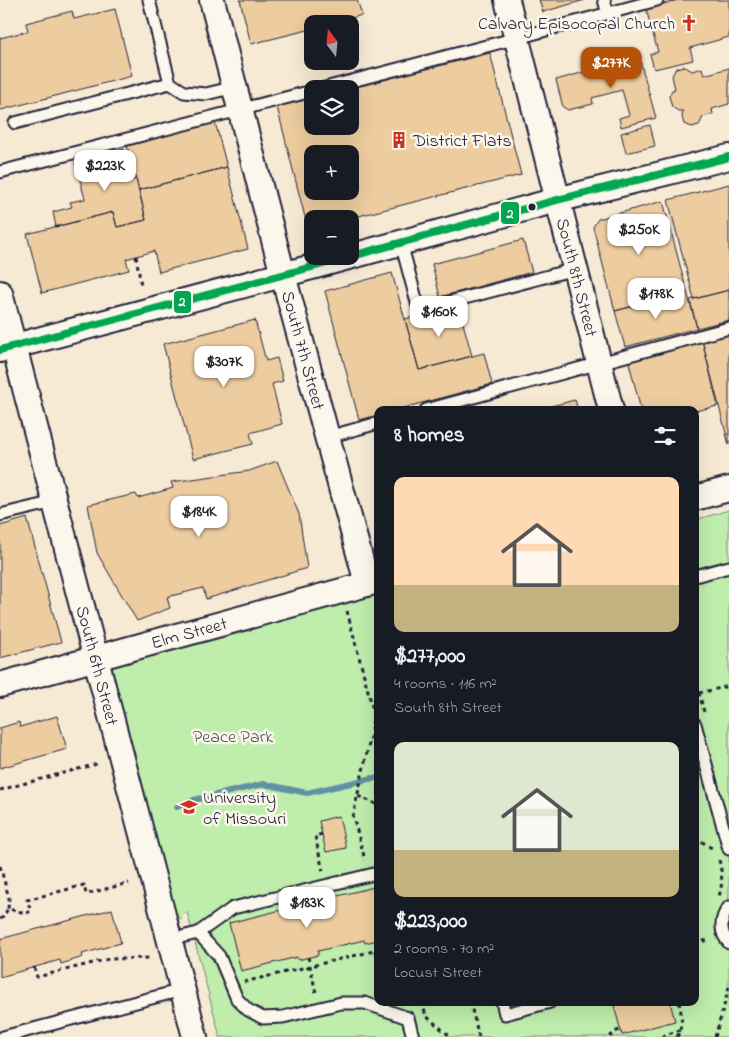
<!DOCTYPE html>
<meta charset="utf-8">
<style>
:root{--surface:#171b24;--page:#242831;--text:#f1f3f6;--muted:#9ea1a6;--accent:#b45309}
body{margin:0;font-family:"Indie Flower",sans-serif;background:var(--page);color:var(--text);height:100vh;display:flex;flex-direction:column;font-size:19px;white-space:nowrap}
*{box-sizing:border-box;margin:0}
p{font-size:16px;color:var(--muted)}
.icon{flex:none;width:28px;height:28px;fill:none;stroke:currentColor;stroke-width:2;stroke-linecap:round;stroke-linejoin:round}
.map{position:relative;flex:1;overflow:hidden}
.side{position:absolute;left:374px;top:406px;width:325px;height:600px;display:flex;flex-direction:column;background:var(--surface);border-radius:10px;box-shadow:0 5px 20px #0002}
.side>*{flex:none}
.needle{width:32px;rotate:344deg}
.tools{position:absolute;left:304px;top:15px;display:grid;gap:10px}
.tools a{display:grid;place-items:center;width:55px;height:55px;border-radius:10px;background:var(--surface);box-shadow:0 5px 20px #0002;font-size:25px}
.price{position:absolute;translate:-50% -42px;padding:0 11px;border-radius:10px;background:#fff;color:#222;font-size:16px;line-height:32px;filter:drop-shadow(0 1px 2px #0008)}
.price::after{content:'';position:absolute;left:50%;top:30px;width:15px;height:11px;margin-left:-8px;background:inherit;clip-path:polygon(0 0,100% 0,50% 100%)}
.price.current{background:var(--accent);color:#fff}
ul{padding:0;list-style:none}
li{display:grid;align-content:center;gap:10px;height:265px;padding:0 20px}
li span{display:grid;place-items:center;height:155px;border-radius:10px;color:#555}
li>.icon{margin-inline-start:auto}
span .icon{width:90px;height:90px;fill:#fffc;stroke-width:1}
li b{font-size:21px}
h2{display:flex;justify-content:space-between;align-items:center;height:60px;padding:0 20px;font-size:21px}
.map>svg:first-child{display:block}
.green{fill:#beedac;stroke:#708874}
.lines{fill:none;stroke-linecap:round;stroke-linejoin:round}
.stream{stroke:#6290a5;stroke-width:6}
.building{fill:#edcc9f;stroke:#22223b;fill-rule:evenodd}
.service-casing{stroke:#22223b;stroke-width:15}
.minor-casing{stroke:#22223b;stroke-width:28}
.path{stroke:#22223b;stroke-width:3;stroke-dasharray:4 4;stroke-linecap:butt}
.service{stroke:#fbf7ec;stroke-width:11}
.minor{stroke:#fbf7ec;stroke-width:24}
.bus-1-casing{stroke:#fbf7ec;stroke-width:11}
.bus-1{stroke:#00a651;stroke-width:8}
.bus-dot{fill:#22223b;stroke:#fbf7ec;stroke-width:2}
.labels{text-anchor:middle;stroke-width:5;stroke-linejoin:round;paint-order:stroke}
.poi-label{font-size:18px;fill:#22223b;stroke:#fbf7ec;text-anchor:start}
.street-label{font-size:18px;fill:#22223b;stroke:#fbf7ec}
.park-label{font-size:18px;fill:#495557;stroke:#fbf7ec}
.line-badge{stroke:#fbf7ec;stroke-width:2}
.badge-label{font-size:14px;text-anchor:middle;font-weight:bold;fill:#fff}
</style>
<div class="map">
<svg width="729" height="1037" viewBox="0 0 729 1037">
<rect width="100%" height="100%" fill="#f7ead5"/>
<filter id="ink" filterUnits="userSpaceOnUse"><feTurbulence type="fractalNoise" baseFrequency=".02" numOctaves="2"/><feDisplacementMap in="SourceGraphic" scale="10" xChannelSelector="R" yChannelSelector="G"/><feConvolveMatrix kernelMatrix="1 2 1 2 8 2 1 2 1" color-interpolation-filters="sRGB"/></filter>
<g filter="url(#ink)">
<!-- green -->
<path class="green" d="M729,510V1037H220L187,912L167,932L95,658L377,581L378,1002H695V520Z"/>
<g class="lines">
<!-- stream -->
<path class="stream" d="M177,807L194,800L264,784L307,793L373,778H378"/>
</g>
<!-- building -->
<path class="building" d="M240,0H357L362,15L331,24H312V29L251,44Z
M539,0H585L543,12Z
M678,0H729V37L690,48L693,60L654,69L650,54L658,52L646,9Z
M115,9L132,76L1,110L0,105V38L28,31L26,23L72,11L74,19Z
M490,53L521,175L347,219H312V227L308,229L277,107L312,98V126H350V89H348ZM312,154H350V191H312Z
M639,57L656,118L621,127L619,118L629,115L622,90L592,98L593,104L568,110L563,107L556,80Z
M684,66L692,71L702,68L704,75L729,68V104L712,109L713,114L703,117L699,125L692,127L684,124L682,117L683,111H678L672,107L669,96L672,90L675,89L672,76L676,68Z
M215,122L227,167L139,190L127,146Z
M650,125L655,146L626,153L621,133Z
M124,149L132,180L136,179L146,220L117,227L113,212L56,227L53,212L72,207L70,202L85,199L75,162Z
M227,167L248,249L159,272L154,251L126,259L129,270L42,293L27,234L113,212L117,227L146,220L139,190Z
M729,184V290L694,299L668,200Z
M663,201L687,292L615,311L593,227L598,219Z
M523,240L532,272L440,297L432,264Z
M392,273L419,370L484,353L492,384L396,410H378V415L359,420L325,291Z
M729,290V320L697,328L690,300Z
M687,292L697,328L625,347L615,311Z
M458,305L472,356L419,370L405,319Z
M255,320L266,361L277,358L283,381L272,384L282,424L250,433L253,444L193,459L163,344Z
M729,333V445L702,340Z
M702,340L718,406L695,411V410H641L628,359Z
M575,400L578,410H547V407Z
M277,461L299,514L307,568L206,599L203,588L167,597L170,608L137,621L97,553L88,505L136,494L138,498L173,488L171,482L249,471Z
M27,518L61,642L0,658V526Z
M57,716L67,749L0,768V728L19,722L20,727Z
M339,816L346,848L326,852L319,821Z
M378,886V940L365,943L364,940L318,951V955L298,960L297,957L241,971L229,923Z
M112,909L121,943L82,954L83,957L61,964L60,960L0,977V939Z
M613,1002H670L675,1021L622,1035Z"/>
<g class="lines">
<!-- service casing -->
<g class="service-casing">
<path id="service" d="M149,0L170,83L184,92L206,94L235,87
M604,0L608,14
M321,89L517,38L657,0
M15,123L170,83
M0,172L312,91
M401,243L419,310L575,269
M426,410L729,328
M328,437L378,423
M0,515L54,502
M695,576L729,567
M695,724L729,849
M729,907C720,918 719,932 729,943
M198,933L233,908L378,873
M169,940L198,933L219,956L237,999L248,1010L263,1018L283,1017L341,1003H365L408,1018L413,1037
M502,1002L505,1014L550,1002
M3,1037L182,990"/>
</g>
<!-- minor casing -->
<g class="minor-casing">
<g id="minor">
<path id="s1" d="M212,0L283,275L367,583"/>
<path id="s2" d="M507,0L611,410"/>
<path id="s3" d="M0,293L195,1037"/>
<path d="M0,350L312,267L557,200L729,157"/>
<path d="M695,498L729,489"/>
<path id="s4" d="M0,685L129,649L378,581"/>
</g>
</g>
<!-- path -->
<path class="path" d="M136,256L141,285
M347,611L373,710L372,730L353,816L365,860
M695,677L704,712
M699,693L729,686
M0,790L97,764
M358,796L374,803L378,806
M322,834L315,836L323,871
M695,837L713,849
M719,860C722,872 723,884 719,896
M0,866L9,898L8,909
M0,919L2,918L8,909L26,913L31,911L27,900L84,885L86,894L129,883
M376,940L378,946
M695,943L709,940
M375,950L378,959
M308,957L316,993
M34,967L37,977L109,959L150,958
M244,982L378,950
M422,1002L426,1016L451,1037
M470,1002L479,1037
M610,1037L614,1032L620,1030
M662,1037L665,1035L680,1030
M677,1037C683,1025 682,1015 679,1002
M715,1037L724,1006L729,987"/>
<!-- service -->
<use href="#service" class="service"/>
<!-- minor -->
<use href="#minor" class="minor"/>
<!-- bus-1 casing -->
<g class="bus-1-casing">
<path id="bus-1" d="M0,350L312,267L557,200L729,157"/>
</g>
<!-- bus-1 -->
<use href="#bus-1" class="bus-1"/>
</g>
</g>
<!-- icons -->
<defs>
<g id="church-bare" transform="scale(1.35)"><path d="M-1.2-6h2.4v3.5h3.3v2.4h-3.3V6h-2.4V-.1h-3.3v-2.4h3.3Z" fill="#c8321e" stroke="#fbf7ec" stroke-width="2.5" paint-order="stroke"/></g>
<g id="building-bare" transform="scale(1.35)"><path d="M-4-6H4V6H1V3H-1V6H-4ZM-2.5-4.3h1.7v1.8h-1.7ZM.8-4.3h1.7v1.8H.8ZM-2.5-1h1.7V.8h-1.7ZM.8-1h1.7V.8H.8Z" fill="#c8321e" stroke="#fbf7ec" stroke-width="2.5" paint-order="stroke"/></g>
<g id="university-bare" transform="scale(1.35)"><path d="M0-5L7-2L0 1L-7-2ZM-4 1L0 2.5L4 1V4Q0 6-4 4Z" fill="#c8321e" stroke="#fbf7ec" stroke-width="2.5" paint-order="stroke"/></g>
</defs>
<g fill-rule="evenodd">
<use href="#church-bare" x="689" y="23"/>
<use href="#building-bare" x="399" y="140"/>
<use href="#university-bare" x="189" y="807"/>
</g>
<!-- markers -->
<circle class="bus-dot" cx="532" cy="207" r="4.5"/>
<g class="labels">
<!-- poi labels -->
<g class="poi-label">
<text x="675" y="29" text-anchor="end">Calvary Episocopal Church</text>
<text x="413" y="146">District Flats</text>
<text x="203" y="803">University<tspan x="203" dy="21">of Missouri</tspan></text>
</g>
<!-- street labels -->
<g class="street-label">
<text dy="6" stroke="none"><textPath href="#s2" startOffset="286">South 8th Street</textPath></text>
<text dy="6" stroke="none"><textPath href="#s1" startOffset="362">South 7th Street</textPath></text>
<text dy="6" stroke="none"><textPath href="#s4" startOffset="196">Elm Street</textPath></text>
<text dy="6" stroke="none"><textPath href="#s3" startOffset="385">South 6th Street</textPath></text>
</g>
<!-- park labels -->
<g class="park-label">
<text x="233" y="742">Peace Park</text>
</g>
</g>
<g class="line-badge">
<rect x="500" y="201" width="20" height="24" rx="5" fill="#00a651"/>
<rect x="173" y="290" width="19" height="24" rx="5" fill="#00a651"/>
</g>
<g class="badge-label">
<text x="510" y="218">2</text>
<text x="182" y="306">2</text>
</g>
</svg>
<div class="tools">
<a><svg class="needle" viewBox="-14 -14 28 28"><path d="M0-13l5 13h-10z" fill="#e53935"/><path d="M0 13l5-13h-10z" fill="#9ea1a6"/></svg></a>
<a><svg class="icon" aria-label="layers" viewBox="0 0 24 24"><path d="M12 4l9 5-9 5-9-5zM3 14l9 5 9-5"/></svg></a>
<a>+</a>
<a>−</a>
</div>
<b class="price current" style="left:611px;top:89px">$277K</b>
<b class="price" style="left:105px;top:192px">$223K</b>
<b class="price" style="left:639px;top:256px">$250K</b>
<b class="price" style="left:656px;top:320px">$178K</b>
<b class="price" style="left:439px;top:338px">$160K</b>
<b class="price" style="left:224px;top:388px">$307K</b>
<b class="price" style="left:199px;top:538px">$184K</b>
<b class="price" style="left:307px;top:929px">$183K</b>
<section class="side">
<h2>8 homes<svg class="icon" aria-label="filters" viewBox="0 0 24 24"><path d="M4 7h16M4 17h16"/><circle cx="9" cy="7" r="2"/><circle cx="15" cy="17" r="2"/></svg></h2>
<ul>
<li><span style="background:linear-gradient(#ffd9b3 70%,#c2b280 0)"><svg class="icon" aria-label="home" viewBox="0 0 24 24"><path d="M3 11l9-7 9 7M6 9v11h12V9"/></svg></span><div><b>$277,000</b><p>4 rooms · 116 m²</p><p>South 8th Street</p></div></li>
<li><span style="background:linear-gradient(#dfe7d0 70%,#c2b280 0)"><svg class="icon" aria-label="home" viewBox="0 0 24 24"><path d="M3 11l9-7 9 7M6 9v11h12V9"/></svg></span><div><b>$223,000</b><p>2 rooms · 70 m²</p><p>Locust Street</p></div></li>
</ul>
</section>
</div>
